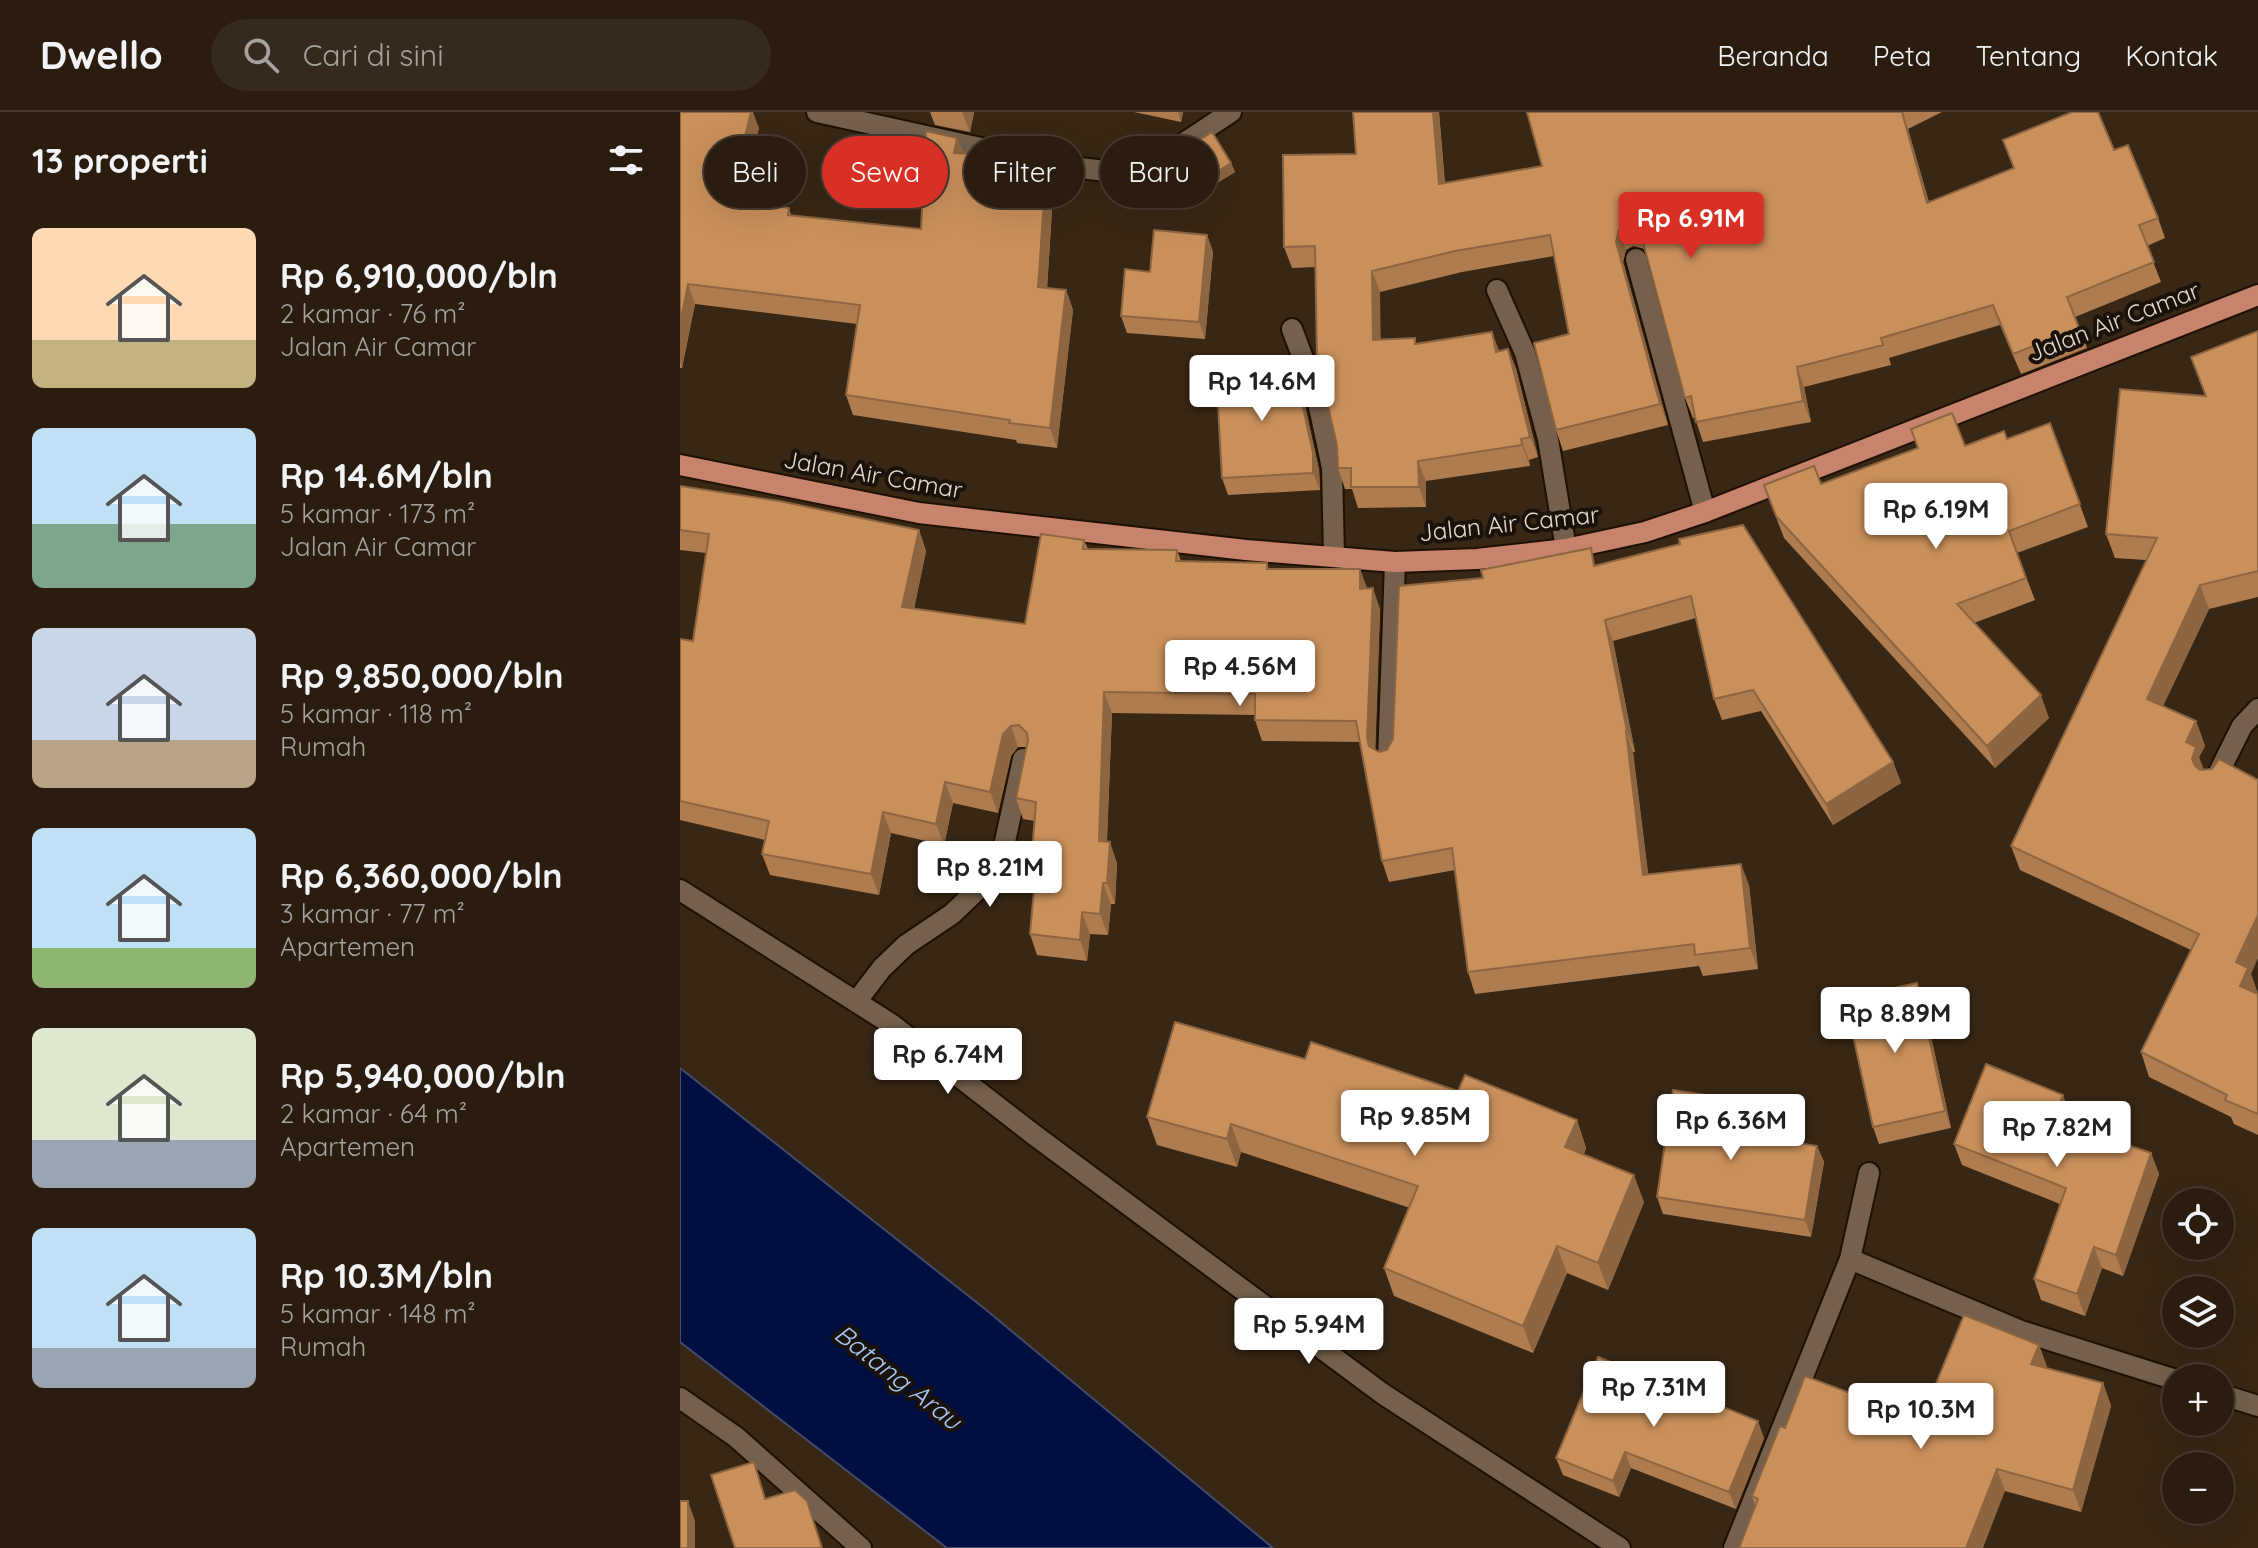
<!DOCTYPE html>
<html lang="id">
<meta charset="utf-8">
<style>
:root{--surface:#2a1d10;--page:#362a1e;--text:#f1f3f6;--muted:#a5a29f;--line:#463b30;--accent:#d93025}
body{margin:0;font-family:Quicksand,sans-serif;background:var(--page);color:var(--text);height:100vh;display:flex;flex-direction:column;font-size:30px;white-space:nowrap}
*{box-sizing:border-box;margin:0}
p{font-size:26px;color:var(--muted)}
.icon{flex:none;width:44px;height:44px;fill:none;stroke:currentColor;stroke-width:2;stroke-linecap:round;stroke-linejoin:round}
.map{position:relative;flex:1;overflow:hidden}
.drawer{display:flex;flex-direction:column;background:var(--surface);width:680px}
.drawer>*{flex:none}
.banner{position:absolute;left:24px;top:24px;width:760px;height:72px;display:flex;gap:16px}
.fabs{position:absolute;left:1482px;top:1076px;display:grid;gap:16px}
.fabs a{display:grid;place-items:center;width:72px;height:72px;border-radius:50%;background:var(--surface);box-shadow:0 8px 32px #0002,0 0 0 2px var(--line);font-size:40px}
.price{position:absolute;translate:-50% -68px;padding:0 18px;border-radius:8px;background:#fff;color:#222;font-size:26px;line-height:52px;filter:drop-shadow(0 2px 4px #0008)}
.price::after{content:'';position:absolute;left:50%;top:48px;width:24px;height:18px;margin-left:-12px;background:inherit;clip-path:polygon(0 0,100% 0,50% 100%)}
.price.current{background:var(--accent);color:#fff}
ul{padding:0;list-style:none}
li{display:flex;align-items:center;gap:24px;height:200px;padding:0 32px}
li span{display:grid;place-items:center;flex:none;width:224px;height:160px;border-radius:12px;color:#555}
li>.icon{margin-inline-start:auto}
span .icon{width:96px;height:96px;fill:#fffc;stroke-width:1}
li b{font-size:34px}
h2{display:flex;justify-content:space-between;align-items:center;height:96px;padding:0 32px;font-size:34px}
.chip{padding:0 28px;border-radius:36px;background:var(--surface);box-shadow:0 8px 32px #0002,0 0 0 2px var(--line);font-size:28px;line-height:72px}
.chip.current{background:var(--accent);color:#fff}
header{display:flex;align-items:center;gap:48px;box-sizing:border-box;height:112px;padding:0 40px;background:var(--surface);border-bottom:2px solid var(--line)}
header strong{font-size:38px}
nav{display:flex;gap:44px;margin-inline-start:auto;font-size:28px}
.search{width:560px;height:72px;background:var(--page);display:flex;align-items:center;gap:20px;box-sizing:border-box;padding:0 28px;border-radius:44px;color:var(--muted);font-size:30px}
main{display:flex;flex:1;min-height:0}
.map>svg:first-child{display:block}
.water{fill:#000e40;stroke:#444b6a;stroke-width:2}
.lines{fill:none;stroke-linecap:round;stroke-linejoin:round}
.minor-casing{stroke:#1f1001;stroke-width:24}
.major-casing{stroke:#1f1001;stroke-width:24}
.minor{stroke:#74604c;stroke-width:20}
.major{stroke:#c7836c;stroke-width:20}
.wall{fill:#ae7c4e}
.shaded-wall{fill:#8d6540}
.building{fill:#ca905b;stroke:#8d6540;stroke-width:2}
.labels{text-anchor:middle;stroke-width:8;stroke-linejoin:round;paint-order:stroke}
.street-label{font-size:24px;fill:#e3d8cd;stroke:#1a120a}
.water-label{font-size:26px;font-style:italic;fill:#a7c5f7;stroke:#1a120a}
</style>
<header>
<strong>Dwello</strong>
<div class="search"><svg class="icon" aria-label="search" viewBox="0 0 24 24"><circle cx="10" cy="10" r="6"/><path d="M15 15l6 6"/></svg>Cari di sini</div>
<nav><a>Beranda</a><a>Peta</a><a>Tentang</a><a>Kontak</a></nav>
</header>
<main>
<section class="drawer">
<h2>13 properti<svg class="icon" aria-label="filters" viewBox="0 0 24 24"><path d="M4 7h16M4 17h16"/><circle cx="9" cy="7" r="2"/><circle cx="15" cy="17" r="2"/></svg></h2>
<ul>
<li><span style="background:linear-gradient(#ffd9b3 70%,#c2b280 0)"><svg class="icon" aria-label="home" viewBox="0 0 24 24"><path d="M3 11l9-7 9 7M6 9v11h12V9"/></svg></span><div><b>Rp 6,910,000/bln</b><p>2 kamar · 76 m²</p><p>Jalan Air Camar</p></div></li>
<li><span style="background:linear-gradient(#bfe0f5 60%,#7fa58c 0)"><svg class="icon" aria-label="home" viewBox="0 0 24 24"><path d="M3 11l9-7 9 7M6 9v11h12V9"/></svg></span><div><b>Rp 14.6M/bln</b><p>5 kamar · 173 m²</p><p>Jalan Air Camar</p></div></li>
<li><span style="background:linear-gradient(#c9d6e8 70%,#b9a48a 0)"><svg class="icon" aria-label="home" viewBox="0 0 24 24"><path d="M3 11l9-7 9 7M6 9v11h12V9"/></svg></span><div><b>Rp 9,850,000/bln</b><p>5 kamar · 118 m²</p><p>Rumah</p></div></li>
<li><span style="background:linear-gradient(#bfe0f5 75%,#8fb573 0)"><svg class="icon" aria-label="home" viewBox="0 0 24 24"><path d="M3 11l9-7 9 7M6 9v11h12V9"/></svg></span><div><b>Rp 6,360,000/bln</b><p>3 kamar · 77 m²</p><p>Apartemen</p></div></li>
<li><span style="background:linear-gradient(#dfe7d0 70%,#9aa5b1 0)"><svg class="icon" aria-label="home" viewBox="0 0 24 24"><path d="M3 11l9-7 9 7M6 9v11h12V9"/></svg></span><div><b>Rp 5,940,000/bln</b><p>2 kamar · 64 m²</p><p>Apartemen</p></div></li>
<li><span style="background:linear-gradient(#bfe0f5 75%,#9aa5b1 0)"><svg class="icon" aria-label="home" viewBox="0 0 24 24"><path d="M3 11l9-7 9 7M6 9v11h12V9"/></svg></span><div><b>Rp 10.3M/bln</b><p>5 kamar · 148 m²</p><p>Rumah</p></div></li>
</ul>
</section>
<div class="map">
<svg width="1578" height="1436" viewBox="0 0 1578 1436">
<rect width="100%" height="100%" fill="#382715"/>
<!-- water -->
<path class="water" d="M0,956L305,1197L593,1436H267L0,1230Z"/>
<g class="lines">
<!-- minor casing -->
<g class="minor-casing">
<path id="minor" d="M137,0L382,54L435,60L486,43L551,0
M956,147L1025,400
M817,178L845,241L868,327L886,437
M612,217L636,281L652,356L654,444
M708,648L715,450
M1534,670L1562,614L1578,597
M0,778L211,912L353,1022L703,1282L940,1436
M176,890L202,856L226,833L272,802L319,757L343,647
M1170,1147L1341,1219L1496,1268
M1540,1282L1578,1294
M0,1286L56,1325L181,1436
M1054,1436L1170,1147L1189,1061"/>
</g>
<!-- major casing -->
<g class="major-casing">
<path id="major" d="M0,353L239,401L566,438L715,450L797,447L886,437L965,420L1025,400L1578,183"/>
</g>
<!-- minor -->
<use href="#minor" class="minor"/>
<!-- major -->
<use href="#major" class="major"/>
</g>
<!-- wall -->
<path class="wall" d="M0,0L79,16L61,91L109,96L111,103L241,117L277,26L283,41L374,66L367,176L386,178L393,198L377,336L337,331L336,328L173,303L166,283L177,212L15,192L2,256H0Z
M250,0H294L290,20L255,13Z
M454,0H503L501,10Z
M673,0H759L765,71L862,54L847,0H1262L1228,17L1249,90L1334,57L1323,28L1434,38L1478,106L1485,126L1467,134L1481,170L1395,205L1407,236L1341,262L1320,213L1209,246L1211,253L1124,275L1131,310L1023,330L1015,306H1013L1005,286L965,137L953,134L946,138L943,150L988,313L883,339L876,318L889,222L874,144L782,160L700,180V228L819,239L828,237L836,257L858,345L849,348L850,354L746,369V395L678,396L672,377H665L658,356L657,333L635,155L612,156L604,135L676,42Z
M494,44L551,51L555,60L516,84L497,53Z
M527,123L533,140L525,227L447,221L441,204L470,160Z
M1578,219V485L1529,497L1483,594L1516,609L1525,634L1519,645L1571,862L1578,882V1023L1554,1012L1551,1005L1469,965L1461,940L1511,838L1340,758L1331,734L1466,448L1435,446L1426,422Z
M623,285L639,358L640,378L548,383L542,366Z
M1370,311L1408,415L1337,441L1355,488L1294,511L1369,606L1315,656L1104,426L1084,373L1141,372L1285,334L1327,327Z
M0,374L239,418L246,439L234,497L345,512L404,428L408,437L497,438L501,449L587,451L589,457L687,476L700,497L695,637L699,640L707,638L803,466L917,454L1000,432L1213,650L1221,671L1153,713L1081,599L1042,608L1034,587L1016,506L933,529L955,640H953L968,762L1069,773L1078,857L1023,864L1019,854L795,882L788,860L775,758L709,770L702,749L680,630L582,629L575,608V603L432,601L427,729L437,751L435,792H431L428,823L410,822L407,849L357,843L350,822L354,777L350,766L355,709L343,707L336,686L346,635H338L331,644L318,701L273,691L264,733L211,721L199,783L90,763L82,742L85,728L0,708V527L13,529L26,441L0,438Z
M1243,888L1271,1016L1199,1032L1193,1015Z
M625,947L778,979L897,1008L906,1036L904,1042L964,1090L928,1178L887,1161L853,1241L714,1184L704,1156L730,1096L561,1040L557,1055L477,1033L467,1005Z
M1060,1004L1057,1021L1137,1034L1144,1050L1131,1125L983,1102L977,1085Z
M1391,1004L1388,1013L1471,1041L1479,1062L1443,1164L1422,1156L1405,1204L1361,1188L1354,1167L1380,1092L1282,1053L1274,1032Z
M1359,1233L1367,1255L1366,1256L1423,1271L1431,1294L1401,1400L1325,1379L1075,1394L1072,1384L1105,1316L1239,1307Z
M1084,1326L1056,1397L951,1356L939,1385L883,1363L876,1346Z"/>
<!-- shaded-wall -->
<path class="shaded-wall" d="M71,0H73L79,16L56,109L49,89Z
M282,0H294L290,20Z
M498,0H503L501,10Z
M753,0H759L766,93L759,72Z
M1222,0L1228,17L1255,112L1247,91Z
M277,26L284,46L274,41Z
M367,46L374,66L366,195L358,175Z
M551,51L555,60L516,84L513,75Z
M939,118L946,138L943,150L988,313L980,292L936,130Z
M527,123L533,140L525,227L519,210Z
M692,159L700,180L701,248L693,228Z
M8,172L15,192L2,256L0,249V212Z
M386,178L393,198L377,336L370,316Z
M812,220L820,241L816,240Z
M828,237L836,257L858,345L850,325Z
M1117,255L1124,275L1131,310L1123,289Z
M617,268L623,285L639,358L640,378L633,361Z
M841,327L849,348L850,354L842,333Z
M738,349L746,369V395L739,375Z
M239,418L246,439L230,516L222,495Z
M680,457L688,478L680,477Z
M1520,473L1529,497L1475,611L1467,587Z
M693,476L700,497L695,648L687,626Z
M925,508L933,529L955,640L947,619Z
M424,580L432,601L426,750L419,729Z
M1361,583L1369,606L1315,656L1307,634Z
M1516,609L1525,634L1519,645L1525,660L1521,672L1506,630Z
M331,614L338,635L331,644L318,701L310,680L323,622Z
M946,619L953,640L971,784L963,763Z
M1213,650L1221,671L1153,713L1146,692Z
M265,670L273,691L264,733L256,712Z
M203,700L211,721L199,783L191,762Z
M430,730L437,751L435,792L427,771Z
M1061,752L1069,773L1078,857L1070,836Z
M423,771L431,792L428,823L420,802Z
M402,800L410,822L407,849L400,828Z
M1578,803V846L1571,862L1577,880L1569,898L1560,874L1556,850Z
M1237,871L1243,888L1271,1016L1265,999Z
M1383,983L1391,1004L1381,1029L1373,1008Z
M1053,987L1060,1004L1055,1037L1049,1020Z
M897,1008L906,1036L895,1062L885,1035Z
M551,1012L561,1040L557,1055L547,1027Z
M1137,1034L1144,1050L1131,1125L1125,1108Z
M1471,1041L1479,1062L1443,1164L1436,1143Z
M954,1063L964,1090L928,1178L918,1151Z
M877,1134L887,1161L853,1241L843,1214Z
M1414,1135L1422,1156L1405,1204L1397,1182Z
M1359,1233L1367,1255L1359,1274L1351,1252Z
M1423,1271L1431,1294L1401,1400L1393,1378Z
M1078,1309L1084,1326L1056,1397L1049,1380Z
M945,1340L951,1356L939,1385L933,1369Z
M1317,1357L1325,1379L1303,1436H1286Z
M8,1389L15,1409V1436H8Z"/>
<!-- building -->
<path class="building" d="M0,0H71L49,89L109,96L108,103L241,117L246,19L277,26L274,41L367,46L358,175L386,178L370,316L329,311L330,308L166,283L180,193L8,172L0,212Z
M673,0H753L759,72L862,54L847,0H1222L1247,91L1334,56L1323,28L1392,0H1418L1434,38L1448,33L1478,106L1459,113L1474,150L1387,185L1399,216L1333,242L1313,193L1201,226L1203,233L1117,255L1123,289L1016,310L1011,284L1005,286L961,123L957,117L946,114L939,118L936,130L980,292L876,318L854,231L889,222L870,123L775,139L692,159L693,228L735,226V232L812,220L816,240L828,237L850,325L841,327L842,333L738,349L739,375H671V356H658L657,333L637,246L635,134L604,135L603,43L676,42Z
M532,20L551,51L513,75L494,44Z
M474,118L527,123L519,210L441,204L445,157L470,160Z
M1578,219V459L1520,473L1467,587L1516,609L1506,630L1516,635L1512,647L1515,654L1520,658L1532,657L1539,647L1578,668V803L1556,850L1568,856L1560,874L1578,882V1002L1545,988L1547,983L1461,940L1519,822L1331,734L1477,426L1426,422L1440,277L1526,284L1511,245Z
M612,254L617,268L633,341V361L542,366L536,258Z
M1272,301L1285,334L1324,319L1327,327L1370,311L1400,392L1329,419L1346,466L1277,492L1361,583L1307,634L1096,404L1084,373L1134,354L1141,372L1238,336L1231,317Z
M0,374L99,389L239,418L222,495L345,512L361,422L404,428L403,437L497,438L496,449L587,451V457H680V477L693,476L687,626L689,634L699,640L707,638L713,627L719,474L803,466L801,458L911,436L914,454L1000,432L999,427L1063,413L1213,650L1146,692L1073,578L1034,587L1011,484L925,508L947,619H946L963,763L1061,752L1070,836L1015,843L1014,832L788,860L772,736L702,749L676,609L575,608V582L424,580L419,729L430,730L427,771H423L420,802L402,800L400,828L350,822L355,766H350L356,690L336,686L348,628L347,621L339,613L331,614L323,622L310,680L265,670L256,712L203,700L191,762L82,742L89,709L0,689V527L13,529L29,422L0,418Z
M1237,871L1265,999L1193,1015L1165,887Z
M495,910L625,947L631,930L778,979L785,963L897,1008L885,1035L954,1063L918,1151L877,1134L843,1214L704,1156L738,1074L551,1012L547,1027L467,1005Z
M1306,952L1383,983L1373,1008L1471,1041L1436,1143L1414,1135L1397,1182L1354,1167L1386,1076L1274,1032Z
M993,978L1053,987L1049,1020L1137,1034L1125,1108L977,1085Z
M1284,1203L1359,1233L1351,1252L1423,1271L1393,1378L1317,1357L1286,1436H1059L1078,1387L1072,1384L1100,1314L1105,1316L1125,1264L1239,1307L1242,1306Z
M918,1245L1078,1309L1049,1380L945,1340L933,1369L876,1346Z
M74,1350L85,1387L115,1378L127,1389L142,1436H55L31,1363Z
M0,1389H8V1436H0Z"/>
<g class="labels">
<!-- street labels -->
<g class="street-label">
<text transform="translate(1434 210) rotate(-21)" y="8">Jalan Air Camar</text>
<text transform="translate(193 363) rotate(10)" y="8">Jalan Air Camar</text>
<text transform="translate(829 412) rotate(-6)" y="8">Jalan Air Camar</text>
</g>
<!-- water labels -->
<g class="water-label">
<text transform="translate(218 1265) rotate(38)" y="9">Batang Arau</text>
</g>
</g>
</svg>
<div class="fabs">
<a><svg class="icon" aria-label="locate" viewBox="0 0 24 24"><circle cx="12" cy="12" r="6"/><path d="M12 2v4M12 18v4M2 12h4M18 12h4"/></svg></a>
<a><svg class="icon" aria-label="layers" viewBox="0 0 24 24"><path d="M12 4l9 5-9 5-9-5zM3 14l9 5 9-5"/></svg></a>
<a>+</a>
<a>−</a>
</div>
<b class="price current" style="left:1011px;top:148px">Rp 6.91M</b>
<b class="price" style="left:582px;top:311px">Rp 14.6M</b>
<b class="price" style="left:1256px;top:439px">Rp 6.19M</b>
<b class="price" style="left:560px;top:596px">Rp 4.56M</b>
<b class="price" style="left:310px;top:797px">Rp 8.21M</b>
<b class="price" style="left:1215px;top:943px">Rp 8.89M</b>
<b class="price" style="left:268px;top:984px">Rp 6.74M</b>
<b class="price" style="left:735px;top:1046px">Rp 9.85M</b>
<b class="price" style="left:1051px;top:1050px">Rp 6.36M</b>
<b class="price" style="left:1377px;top:1057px">Rp 7.82M</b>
<b class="price" style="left:629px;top:1254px">Rp 5.94M</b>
<b class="price" style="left:974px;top:1317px">Rp 7.31M</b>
<b class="price" style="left:1241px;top:1339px">Rp 10.3M</b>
<div class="banner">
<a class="chip">Beli</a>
<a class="chip current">Sewa</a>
<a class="chip">Filter</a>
<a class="chip">Baru</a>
</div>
</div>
</main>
